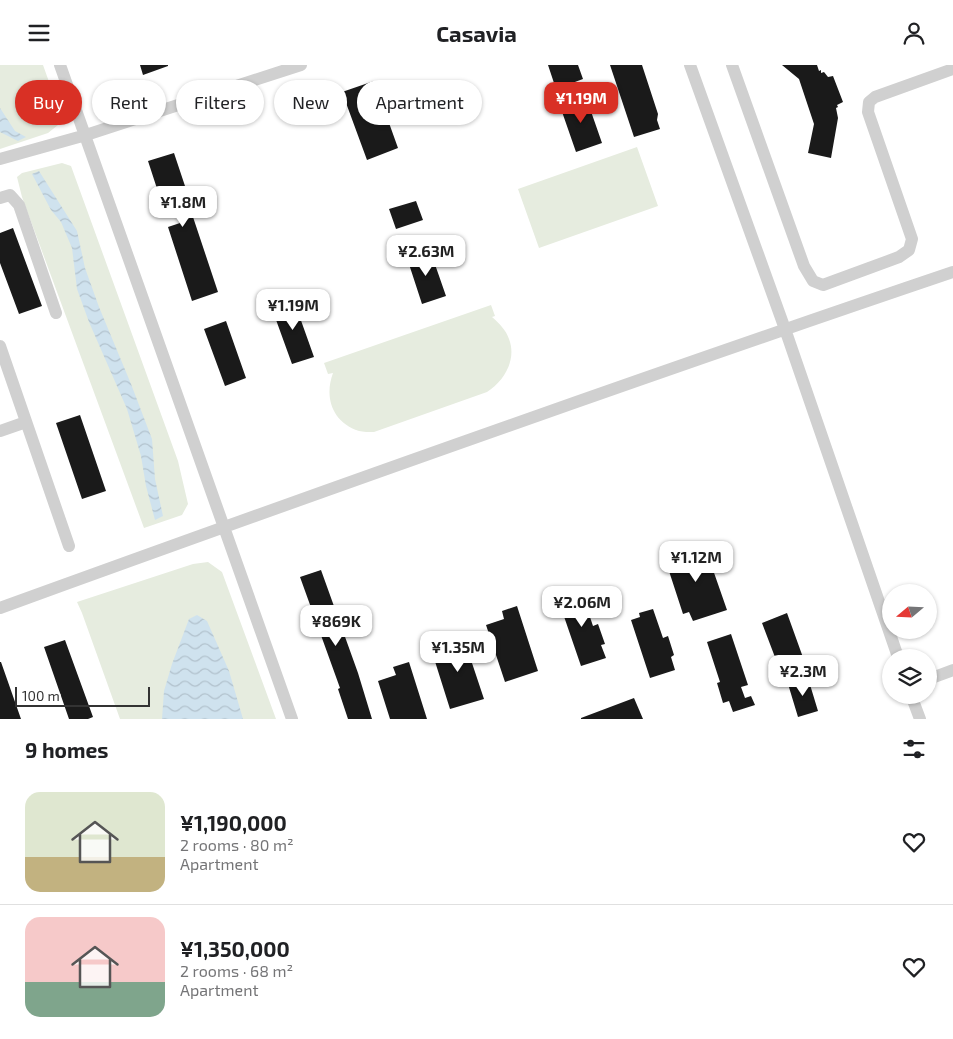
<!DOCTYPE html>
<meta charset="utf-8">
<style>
:root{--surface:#fff;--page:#f2f2f2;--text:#202124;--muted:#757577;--line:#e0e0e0;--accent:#d93025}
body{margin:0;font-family:"Exo 2",sans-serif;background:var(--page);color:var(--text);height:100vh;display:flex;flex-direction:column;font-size:19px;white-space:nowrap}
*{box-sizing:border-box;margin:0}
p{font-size:16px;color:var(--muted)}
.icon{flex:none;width:28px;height:28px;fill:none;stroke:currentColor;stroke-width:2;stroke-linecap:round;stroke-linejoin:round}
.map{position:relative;height:654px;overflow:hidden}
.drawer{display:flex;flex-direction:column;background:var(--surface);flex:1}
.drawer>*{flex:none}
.guide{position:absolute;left:15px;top:15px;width:500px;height:45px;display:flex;gap:10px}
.needle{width:32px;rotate:251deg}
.tools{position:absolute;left:882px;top:519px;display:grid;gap:10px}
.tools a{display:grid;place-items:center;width:55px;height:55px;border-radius:50%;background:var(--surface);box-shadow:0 1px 4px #0004;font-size:25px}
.scale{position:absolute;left:15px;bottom:12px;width:135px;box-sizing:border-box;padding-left:5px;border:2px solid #333;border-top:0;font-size:14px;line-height:18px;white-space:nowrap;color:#333;-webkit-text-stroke:4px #fff;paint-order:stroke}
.price{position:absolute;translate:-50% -42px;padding:0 11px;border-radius:10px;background:#fff;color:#222;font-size:16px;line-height:32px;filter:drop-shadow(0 1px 2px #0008)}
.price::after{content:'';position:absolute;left:50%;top:30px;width:15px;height:11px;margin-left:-8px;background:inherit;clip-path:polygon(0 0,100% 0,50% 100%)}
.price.active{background:var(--accent);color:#fff}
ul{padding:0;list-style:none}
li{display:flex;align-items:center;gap:15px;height:125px;padding:0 25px}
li+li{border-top:1px solid var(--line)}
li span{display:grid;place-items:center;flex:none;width:140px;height:100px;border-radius:15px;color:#555}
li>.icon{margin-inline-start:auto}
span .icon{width:60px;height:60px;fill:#fffc;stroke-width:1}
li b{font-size:21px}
h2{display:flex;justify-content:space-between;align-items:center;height:60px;padding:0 25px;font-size:21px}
.pill{padding:0 18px;border-radius:22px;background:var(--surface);box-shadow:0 1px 4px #0004;font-size:18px;line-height:45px}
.pill.active{background:var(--accent);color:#fff}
header{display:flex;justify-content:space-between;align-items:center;height:65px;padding:0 25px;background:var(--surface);font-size:22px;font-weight:700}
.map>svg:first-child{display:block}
.park{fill:#e6ecdf}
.water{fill:url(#water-waves)}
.building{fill:#1a1a1a}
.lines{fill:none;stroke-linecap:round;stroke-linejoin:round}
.minor{stroke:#d0d0d0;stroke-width:12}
</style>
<header><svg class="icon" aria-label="menu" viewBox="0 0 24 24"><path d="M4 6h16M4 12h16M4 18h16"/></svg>Casavia<svg class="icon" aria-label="person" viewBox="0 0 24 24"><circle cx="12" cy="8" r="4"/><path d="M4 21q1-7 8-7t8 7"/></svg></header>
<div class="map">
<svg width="953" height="654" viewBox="0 0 953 654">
<defs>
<pattern id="water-waves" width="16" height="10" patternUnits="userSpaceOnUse" patternTransform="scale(1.25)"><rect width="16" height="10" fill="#cfe2ee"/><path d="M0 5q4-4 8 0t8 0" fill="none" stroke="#b2c2cd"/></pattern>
</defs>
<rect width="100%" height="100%" fill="#fff"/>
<!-- park -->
<path class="park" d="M0,0H43L63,56L48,68L0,84Z
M637,82L658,141L539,183L518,124Z
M62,98L71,101L178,396L188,439L182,450L144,463L22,132L17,112L22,108Z
M491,240L495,251L492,252C499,258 506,265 509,274C517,295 504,316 487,327L374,367C369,367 363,367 359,366C332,357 324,332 333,308L328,309L324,298Z
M208,497L222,507L276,654H120L82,548L77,537L193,499Z"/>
<!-- water -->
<path class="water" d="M0,43L15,66L26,72L18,76L0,67Z
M39,106L77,166L85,203L99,242L131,319L152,374L155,414L163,451L155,455L146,421L141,391L127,344L89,257L77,224L72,183L61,157L51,145L32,109Z
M197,550L207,556L229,606L243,654H162L164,626L172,599L189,554Z"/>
<!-- building -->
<path class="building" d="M140,0H168V1L143,10Z
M548,0H578L583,14L556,24Z
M610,0H642L658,49L657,55L660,64L634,72Z
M782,0H817L819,6L821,5V8L824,7L828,12L833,11L843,37L837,40L838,42L836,43L838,53L831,93L808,88L814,59L799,14Z
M374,16L398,83L367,95L342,27Z
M586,32L602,78L576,87L560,41Z
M174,88L189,133L180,136L186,154L193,152L218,227L192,236L168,162L180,158L173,138L163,142L148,96Z
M416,136L423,155L396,164L389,144Z
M13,163L42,241L19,249L0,198V168Z
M430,185L446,231L422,239L407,193Z
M293,233L314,292L292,299L271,241Z
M226,256L246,313L225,321L204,264Z
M80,350L106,426L82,434L56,358Z
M704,479L727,545L693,556L689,547L683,549L668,503L673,501L669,491Z
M321,505L358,608L372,654H348L338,624L340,623L300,512Z
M580,522L593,561L598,559L605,579L601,580L606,593L581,601L558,534L568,531L566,527Z
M517,541L538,606L505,617L486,560L504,554L502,546Z
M653,544L663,573L668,571L674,590L671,592L675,605L650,613L631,555L640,552L639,548Z
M787,548L805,598L781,608L762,558Z
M462,568L484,634L450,644L432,587L450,581L447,573Z
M731,569L748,620L741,622L745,633L751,631L755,640L733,647L729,636L723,638L717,618L720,617L707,577Z
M65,575L93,652L88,654H69L44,582Z
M0,597H1L21,654H0Z
M409,597L427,654H390L378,616L396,610L393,602Z
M808,613L818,646L798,652L788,619Z
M634,633L643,654H581V653Z"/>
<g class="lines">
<!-- minor -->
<path class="minor" d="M60,0L292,654
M690,0L785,264L898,592
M732,0L804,201L813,216L823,220L899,192L909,185L912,174L868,47L869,37L875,32L953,4
M0,94L86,70L301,0
M0,133L10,130L19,140L56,248
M0,281L69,481
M0,366L26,357
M0,543C317,428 634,315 953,207
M929,614L953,605
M911,630L920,654"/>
</g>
</svg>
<div class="tools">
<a><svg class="needle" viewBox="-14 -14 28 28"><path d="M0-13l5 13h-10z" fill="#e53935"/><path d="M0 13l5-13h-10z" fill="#757577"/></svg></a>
<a><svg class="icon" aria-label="layers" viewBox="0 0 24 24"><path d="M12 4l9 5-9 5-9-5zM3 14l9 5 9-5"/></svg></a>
</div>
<div class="scale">100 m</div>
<b class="price active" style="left:581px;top:59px">¥1.19M</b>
<b class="price" style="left:183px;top:163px">¥1.8M</b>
<b class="price" style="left:426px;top:212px">¥2.63M</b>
<b class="price" style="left:293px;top:266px">¥1.19M</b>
<b class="price" style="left:696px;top:518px">¥1.12M</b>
<b class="price" style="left:582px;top:563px">¥2.06M</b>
<b class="price" style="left:336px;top:582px">¥869K</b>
<b class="price" style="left:458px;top:608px">¥1.35M</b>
<b class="price" style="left:803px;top:632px">¥2.3M</b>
<div class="guide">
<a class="pill active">Buy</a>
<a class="pill">Rent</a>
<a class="pill">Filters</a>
<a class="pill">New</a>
<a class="pill">Apartment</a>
</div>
</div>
<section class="drawer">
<h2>9 homes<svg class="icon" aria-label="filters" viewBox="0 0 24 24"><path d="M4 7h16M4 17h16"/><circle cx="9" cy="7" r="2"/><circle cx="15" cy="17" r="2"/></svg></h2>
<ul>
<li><span style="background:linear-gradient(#dfe7d0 65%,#c2b280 0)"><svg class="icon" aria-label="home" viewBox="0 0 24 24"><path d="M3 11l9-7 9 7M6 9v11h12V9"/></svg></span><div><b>¥1,190,000</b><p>2 rooms · 80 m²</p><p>Apartment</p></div><svg class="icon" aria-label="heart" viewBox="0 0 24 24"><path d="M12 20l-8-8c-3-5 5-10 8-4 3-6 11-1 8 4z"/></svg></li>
<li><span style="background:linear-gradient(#f6c9c9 65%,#7fa58c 0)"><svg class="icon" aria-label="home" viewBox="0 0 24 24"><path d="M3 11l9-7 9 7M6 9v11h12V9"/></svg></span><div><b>¥1,350,000</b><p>2 rooms · 68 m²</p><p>Apartment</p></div><svg class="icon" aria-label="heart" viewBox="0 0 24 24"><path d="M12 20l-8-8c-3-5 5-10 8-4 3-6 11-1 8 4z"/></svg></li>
</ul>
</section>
